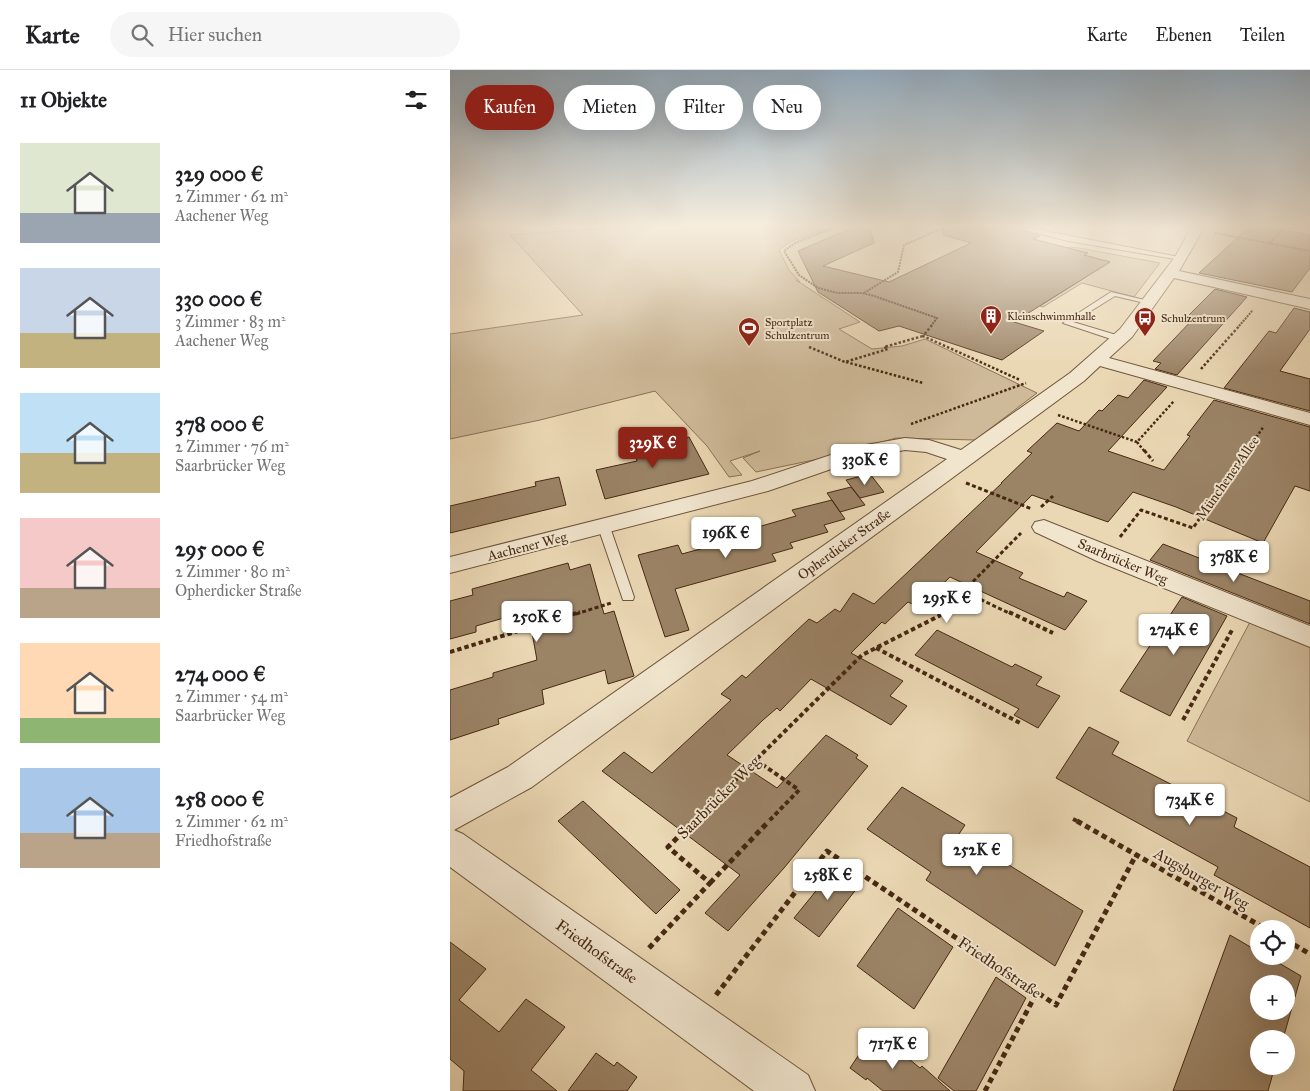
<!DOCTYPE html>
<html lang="de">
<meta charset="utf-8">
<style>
:root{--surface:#fff;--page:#f6f6f6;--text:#202124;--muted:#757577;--line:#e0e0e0;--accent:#8f2418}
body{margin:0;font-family:"IM FELL Great Primer",serif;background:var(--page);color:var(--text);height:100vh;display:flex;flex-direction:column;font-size:19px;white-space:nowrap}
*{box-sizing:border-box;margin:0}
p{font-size:16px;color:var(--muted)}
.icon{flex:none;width:28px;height:28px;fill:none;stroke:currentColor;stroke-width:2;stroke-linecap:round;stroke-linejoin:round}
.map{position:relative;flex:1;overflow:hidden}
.drawer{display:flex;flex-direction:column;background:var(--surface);width:450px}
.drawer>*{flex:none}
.top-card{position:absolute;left:15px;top:15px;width:475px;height:45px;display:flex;gap:10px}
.tools{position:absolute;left:800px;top:850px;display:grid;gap:10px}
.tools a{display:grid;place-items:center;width:45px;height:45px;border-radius:50%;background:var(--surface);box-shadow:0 5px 20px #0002;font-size:25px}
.price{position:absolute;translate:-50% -42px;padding:0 11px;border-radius:5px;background:#fff;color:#222;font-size:16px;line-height:32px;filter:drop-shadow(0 1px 2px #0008)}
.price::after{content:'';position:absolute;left:50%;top:30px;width:15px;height:11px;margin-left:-8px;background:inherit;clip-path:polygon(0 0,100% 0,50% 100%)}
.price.current{background:var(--accent);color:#fff}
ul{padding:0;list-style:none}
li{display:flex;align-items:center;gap:15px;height:125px;padding:0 20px}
li span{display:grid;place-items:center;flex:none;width:140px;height:100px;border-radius:0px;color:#555}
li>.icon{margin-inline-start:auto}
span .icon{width:60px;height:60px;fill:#fffc;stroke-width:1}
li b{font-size:21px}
h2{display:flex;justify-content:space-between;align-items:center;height:60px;padding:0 20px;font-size:21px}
.chip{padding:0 18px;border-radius:22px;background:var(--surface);box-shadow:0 5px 20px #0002;font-size:18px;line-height:45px}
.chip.current{background:var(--accent);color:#fff}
header{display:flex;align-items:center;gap:30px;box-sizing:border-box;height:70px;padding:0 25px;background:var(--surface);border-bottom:1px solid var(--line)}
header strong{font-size:24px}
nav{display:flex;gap:28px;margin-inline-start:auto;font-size:18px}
.search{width:350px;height:45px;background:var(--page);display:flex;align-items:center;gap:12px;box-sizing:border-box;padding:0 18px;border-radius:28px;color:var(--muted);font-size:19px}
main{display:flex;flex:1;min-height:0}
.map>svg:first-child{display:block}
.green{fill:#ceb998;stroke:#8a7055}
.building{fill:#9b8366;stroke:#462812;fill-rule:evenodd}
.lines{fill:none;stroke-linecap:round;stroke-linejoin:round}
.service-casing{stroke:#6f543a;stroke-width:2}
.minor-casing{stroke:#6f543a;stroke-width:2}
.path-far4{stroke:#462812;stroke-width:2;stroke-dasharray:2 1;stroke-linecap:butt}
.path-far3{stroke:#462812;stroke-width:2.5;stroke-dasharray:2.5 2;stroke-linecap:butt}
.path-far2{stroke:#462812;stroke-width:3;stroke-dasharray:4 2.5;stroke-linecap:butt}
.path-far1{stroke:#462812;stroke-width:4;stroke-dasharray:4.5 3;stroke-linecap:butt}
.path{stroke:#462812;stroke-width:5;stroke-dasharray:5.5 4;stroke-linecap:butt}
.service{fill:#f1e5ce;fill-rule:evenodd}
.minor{fill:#f1e5ce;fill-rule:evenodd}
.labels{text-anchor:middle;stroke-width:4;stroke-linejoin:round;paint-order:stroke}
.far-poi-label{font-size:11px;fill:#462812;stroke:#f1e5ce;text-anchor:start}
.street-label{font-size:14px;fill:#462812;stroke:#f1e5ce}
.near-street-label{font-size:16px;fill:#462812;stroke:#f1e5ce}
</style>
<header>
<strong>Karte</strong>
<div class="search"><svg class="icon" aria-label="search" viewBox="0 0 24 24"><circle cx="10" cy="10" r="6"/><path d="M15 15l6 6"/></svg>Hier suchen</div>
<nav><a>Karte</a><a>Ebenen</a><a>Teilen</a></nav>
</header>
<main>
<section class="drawer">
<h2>11 Objekte<svg class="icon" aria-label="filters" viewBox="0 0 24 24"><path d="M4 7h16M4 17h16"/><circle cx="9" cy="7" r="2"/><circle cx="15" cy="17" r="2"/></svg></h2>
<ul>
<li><span style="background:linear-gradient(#dfe7d0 70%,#9aa5b1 0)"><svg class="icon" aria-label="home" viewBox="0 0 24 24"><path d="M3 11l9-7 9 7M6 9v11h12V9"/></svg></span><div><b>329 000 €</b><p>2 Zimmer · 62 m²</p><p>Aachener Weg</p></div></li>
<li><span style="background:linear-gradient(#c9d6e8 65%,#c2b280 0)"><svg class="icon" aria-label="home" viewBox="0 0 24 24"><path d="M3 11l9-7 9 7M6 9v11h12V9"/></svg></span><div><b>330 000 €</b><p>3 Zimmer · 83 m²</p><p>Aachener Weg</p></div></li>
<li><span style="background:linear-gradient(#bfe0f5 60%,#c2b280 0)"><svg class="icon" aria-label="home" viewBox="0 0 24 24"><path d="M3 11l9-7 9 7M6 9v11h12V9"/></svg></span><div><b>378 000 €</b><p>2 Zimmer · 76 m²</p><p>Saarbrücker Weg</p></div></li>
<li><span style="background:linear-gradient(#f6c9c9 70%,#b9a48a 0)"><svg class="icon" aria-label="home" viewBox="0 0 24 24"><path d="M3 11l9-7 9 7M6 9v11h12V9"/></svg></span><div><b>295 000 €</b><p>2 Zimmer · 80 m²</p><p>Opherdicker Straße</p></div></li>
<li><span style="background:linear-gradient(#ffd9b3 75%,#8fb573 0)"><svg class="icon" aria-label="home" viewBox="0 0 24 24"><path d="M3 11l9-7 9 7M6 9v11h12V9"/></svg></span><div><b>274 000 €</b><p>2 Zimmer · 54 m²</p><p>Saarbrücker Weg</p></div></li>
<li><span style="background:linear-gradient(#a9c7e8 65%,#b9a48a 0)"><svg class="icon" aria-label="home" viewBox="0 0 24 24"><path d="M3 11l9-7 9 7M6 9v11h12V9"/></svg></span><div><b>258 000 €</b><p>2 Zimmer · 62 m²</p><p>Friedhofstraße</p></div></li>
</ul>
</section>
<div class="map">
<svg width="860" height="1021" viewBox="0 0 860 1021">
<rect width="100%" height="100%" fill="#ead7b3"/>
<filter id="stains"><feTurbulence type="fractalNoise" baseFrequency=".004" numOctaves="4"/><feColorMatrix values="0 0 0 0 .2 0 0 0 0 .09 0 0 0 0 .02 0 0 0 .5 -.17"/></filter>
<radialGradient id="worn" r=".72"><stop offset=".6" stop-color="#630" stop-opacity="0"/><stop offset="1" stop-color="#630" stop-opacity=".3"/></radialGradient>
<!-- green -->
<path class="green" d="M149,158H376L340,172L329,180L339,200L350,212L346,210L410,252L389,259L422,279L452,276L475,269L587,323L525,370L446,368L378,387L306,402L293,388L310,381L280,391L292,405L279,407L257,376L205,321L90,350L0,369V264L133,245L60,165Z
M619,177L629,178L710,193L684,227L632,213L593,237L590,236L659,192L641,187L628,189L637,183H609Z
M800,552L860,577V732L737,671Z"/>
<!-- building -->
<path class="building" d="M402,158H420L424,173L373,196L439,212L521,173L493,165V158H566L590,166L583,169L638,183L634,185L660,192L564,252L594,261L552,290L449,256L429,261L368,222L348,181Z
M798,158H821L860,165V198L842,222L749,203Z
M765,219L797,227L727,305L705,299L711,293L703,291L745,247L739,245Z
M844,238L860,242V259L830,301L860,309V341L774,318L819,261L826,263Z
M694,310L717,317L658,381L714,400L740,366L737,365L764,330L860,357V421L845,416L813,473L726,437L683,422L658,452L582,425L526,482L573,503L569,508L614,527L617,522L637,531L615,560L500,507L469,537L458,532L435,554L432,552L401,583L453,611L440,626L457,636L441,655L361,609L330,641L327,638L313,650L277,685L327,718L376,665L408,685L406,688L418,696L334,798L278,861L255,843L290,805L152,701L174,682L202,703L281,630L271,624L292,605L296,608L359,549L367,553L385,539L390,542L403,523L424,534L552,413H551L582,383L577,381L607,353L629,361L649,340L652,341L668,325L678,328Z
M239,367L259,404L155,429L146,400L187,391L185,384L219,376L217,372Z
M420,404L434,422L410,428L396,410Z
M109,407L116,435L0,463V436L86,416L85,412Z
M401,417L415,435L390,442L377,423Z
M382,430L395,449L374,455L378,462L340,473L343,478L322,484L326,491L225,519L239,560L215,567L188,485L228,475L232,484L272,473L311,462L308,457L346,446L342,440Z
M713,474L860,531V554L700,490Z
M118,493L120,500L140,494L154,544L164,541L184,606L158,614L155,600L92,620L94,634L48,649L49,654L0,670V620L43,607V603L87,590L78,541L26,556V562L0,569V531L23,525L22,519Z
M732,527L777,546L720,646L670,621Z
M487,560L562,597L565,594L592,607L586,615L610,626L588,658L564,645L569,639L465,585Z
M639,657L669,672L662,684L787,748L784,757L860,797V858L764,805L768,797L606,708Z
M452,717L515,755L509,764L633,841L605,896L476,810L481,802L417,759Z
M133,731L230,820L206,844L108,751Z
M387,795L411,813L369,867L344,848Z
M448,838L503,877L464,939L407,896Z
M780,865L809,882V886H817L851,906L833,969H809V996H825L818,1021H723ZM809,914H836V941H809Z
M0,872L36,899L9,930L49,962L76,929L115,957L81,1000L107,1021H13L14,1001L0,989Z
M546,907L576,928L526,1021H504L488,1008Z
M422,965L453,987L454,985L470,998L472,996L500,1021H433L417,1008L416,1010L400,998Z
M146,983L164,996L167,992L187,1007L177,1021H118Z"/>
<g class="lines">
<!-- service casing -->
<g class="service-casing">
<path id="service" d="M568,158H580L734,188L731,190L618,171Z
M661,222L703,232L699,234L665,226L623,252L673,267V271H667L613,253Z
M154,453L160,457L184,527L183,530H173L172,527L148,457Z"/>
</g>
<!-- minor casing -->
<g class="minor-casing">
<path id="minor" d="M741,158H754L729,201L860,229V239L724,208L682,267L659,288L860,343V355L650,296L634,311L82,717L4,760L13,764L358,1005L365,1021H304L0,797V728L58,697L497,389L476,382L455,380L410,389L318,421L0,503V487L302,411L405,377L455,368L479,370L511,380L620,303L670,259L725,187Z
M594,450L860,556V577L647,491L585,462L582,457L585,452Z"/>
</g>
<!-- path-far4 -->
<path class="path-far4" d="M382,158L345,173L334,181L349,205L368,218L388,223H412L424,226L487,248L481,256
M765,163L860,181
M820,173L834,158
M414,223L448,202L454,175L493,158
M789,256L803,240"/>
<!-- path-far3 -->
<path class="path-far3" d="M482,255L473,266L570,310
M359,277L395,292L438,279L434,277L473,266
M396,292L473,313
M751,299L790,255
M608,345L687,372L724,331
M461,354L576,313
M687,372L695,382
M796,382L814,356"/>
<!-- path-far2 -->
<path class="path-far2" d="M694,380L703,391
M516,413L582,439
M591,437L603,426
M670,467L691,440L743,458L797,380
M513,521L561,544
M126,544L161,533
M491,544L571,463"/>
<!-- path-far1 -->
<path class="path-far1" d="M559,542L603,563
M426,578L572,654
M0,582L130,542
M733,650L782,560
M306,690L349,720L318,752
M623,749L629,752
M243,752L412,585L489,546L493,542"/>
<!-- path -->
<path class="path" d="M627,751L816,859
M260,813L319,751
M836,870L860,884
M199,878L260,813L218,777L244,751
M266,925L377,781L606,935L686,785
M535,1021L587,922"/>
<!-- service -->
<use href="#service" class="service"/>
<!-- minor -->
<use href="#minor" class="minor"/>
</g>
<!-- sky -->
<linearGradient id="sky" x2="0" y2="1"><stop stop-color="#92aabd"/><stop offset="0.52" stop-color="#f6eddd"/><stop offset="1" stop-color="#f6eddd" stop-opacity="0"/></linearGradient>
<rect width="860" height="301" fill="url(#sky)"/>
<!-- icons -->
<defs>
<g id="building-pin" transform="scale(1.125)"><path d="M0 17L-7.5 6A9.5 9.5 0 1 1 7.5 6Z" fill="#8f2418" stroke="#f1e5ce"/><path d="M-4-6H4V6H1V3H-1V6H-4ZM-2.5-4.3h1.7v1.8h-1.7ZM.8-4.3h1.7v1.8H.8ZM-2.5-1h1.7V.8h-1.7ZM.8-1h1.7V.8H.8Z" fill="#fff"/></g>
<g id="bus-pin" transform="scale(1.125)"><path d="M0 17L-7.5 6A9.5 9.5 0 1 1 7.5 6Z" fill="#8f2418" stroke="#f1e5ce"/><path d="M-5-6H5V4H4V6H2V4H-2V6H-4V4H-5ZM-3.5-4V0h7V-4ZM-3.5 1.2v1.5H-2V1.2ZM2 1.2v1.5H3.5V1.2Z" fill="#fff"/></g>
<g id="stadium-pin" transform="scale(1.125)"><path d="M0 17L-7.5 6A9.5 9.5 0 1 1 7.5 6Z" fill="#8f2418" stroke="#f1e5ce"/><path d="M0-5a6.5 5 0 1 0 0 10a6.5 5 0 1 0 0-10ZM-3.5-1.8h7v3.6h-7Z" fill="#fff"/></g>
</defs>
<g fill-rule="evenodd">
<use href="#building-pin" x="541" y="246"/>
<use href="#bus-pin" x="695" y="248"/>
<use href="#stadium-pin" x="299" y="258"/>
</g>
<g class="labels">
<!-- far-poi labels -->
<g class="far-poi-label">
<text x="557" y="250">Kleinschwimmhalle</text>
<text x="711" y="252">Schulzentrum</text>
<text x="315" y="256">Sportplatz<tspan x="315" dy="13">Schulzentrum</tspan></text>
</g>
<!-- street labels -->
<g class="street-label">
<text transform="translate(777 408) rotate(-55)" y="5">Münchener Allee</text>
<text transform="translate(394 474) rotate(-36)" y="5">Opherdicker Straße</text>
<text transform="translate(77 476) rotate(-14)" y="5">Aachener Weg</text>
<text transform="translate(673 491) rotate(23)" y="5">Saarbrücker Weg</text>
</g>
<!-- near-street labels -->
<g class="near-street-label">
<text transform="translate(268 727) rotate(-45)" y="6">Saarbrücker Weg</text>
<text transform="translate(752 808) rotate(30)" y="6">Augsburger Weg</text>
<text transform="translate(147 881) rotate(36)" y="6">Friedhofstraße</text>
<text transform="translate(550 897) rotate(34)" y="6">Friedhofstraße</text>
</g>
</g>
<rect width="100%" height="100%" filter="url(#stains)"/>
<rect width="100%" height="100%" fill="url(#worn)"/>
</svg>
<div class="tools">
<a><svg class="icon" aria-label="locate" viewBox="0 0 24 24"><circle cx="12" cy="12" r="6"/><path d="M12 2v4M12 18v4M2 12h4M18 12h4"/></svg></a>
<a>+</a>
<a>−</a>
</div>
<b class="price current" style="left:203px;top:399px">329K €</b>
<b class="price" style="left:415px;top:416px">330K €</b>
<b class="price" style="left:276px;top:489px">196K €</b>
<b class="price" style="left:784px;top:513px">378K €</b>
<b class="price" style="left:497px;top:554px">295K €</b>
<b class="price" style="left:87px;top:573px">250K €</b>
<b class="price" style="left:724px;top:586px">274K €</b>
<b class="price" style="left:740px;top:756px">734K €</b>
<b class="price" style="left:527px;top:806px">252K €</b>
<b class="price" style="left:378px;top:831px">258K €</b>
<b class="price" style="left:443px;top:1000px">717K €</b>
<div class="top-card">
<a class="chip current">Kaufen</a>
<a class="chip">Mieten</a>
<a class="chip">Filter</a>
<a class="chip">Neu</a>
</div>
</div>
</main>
